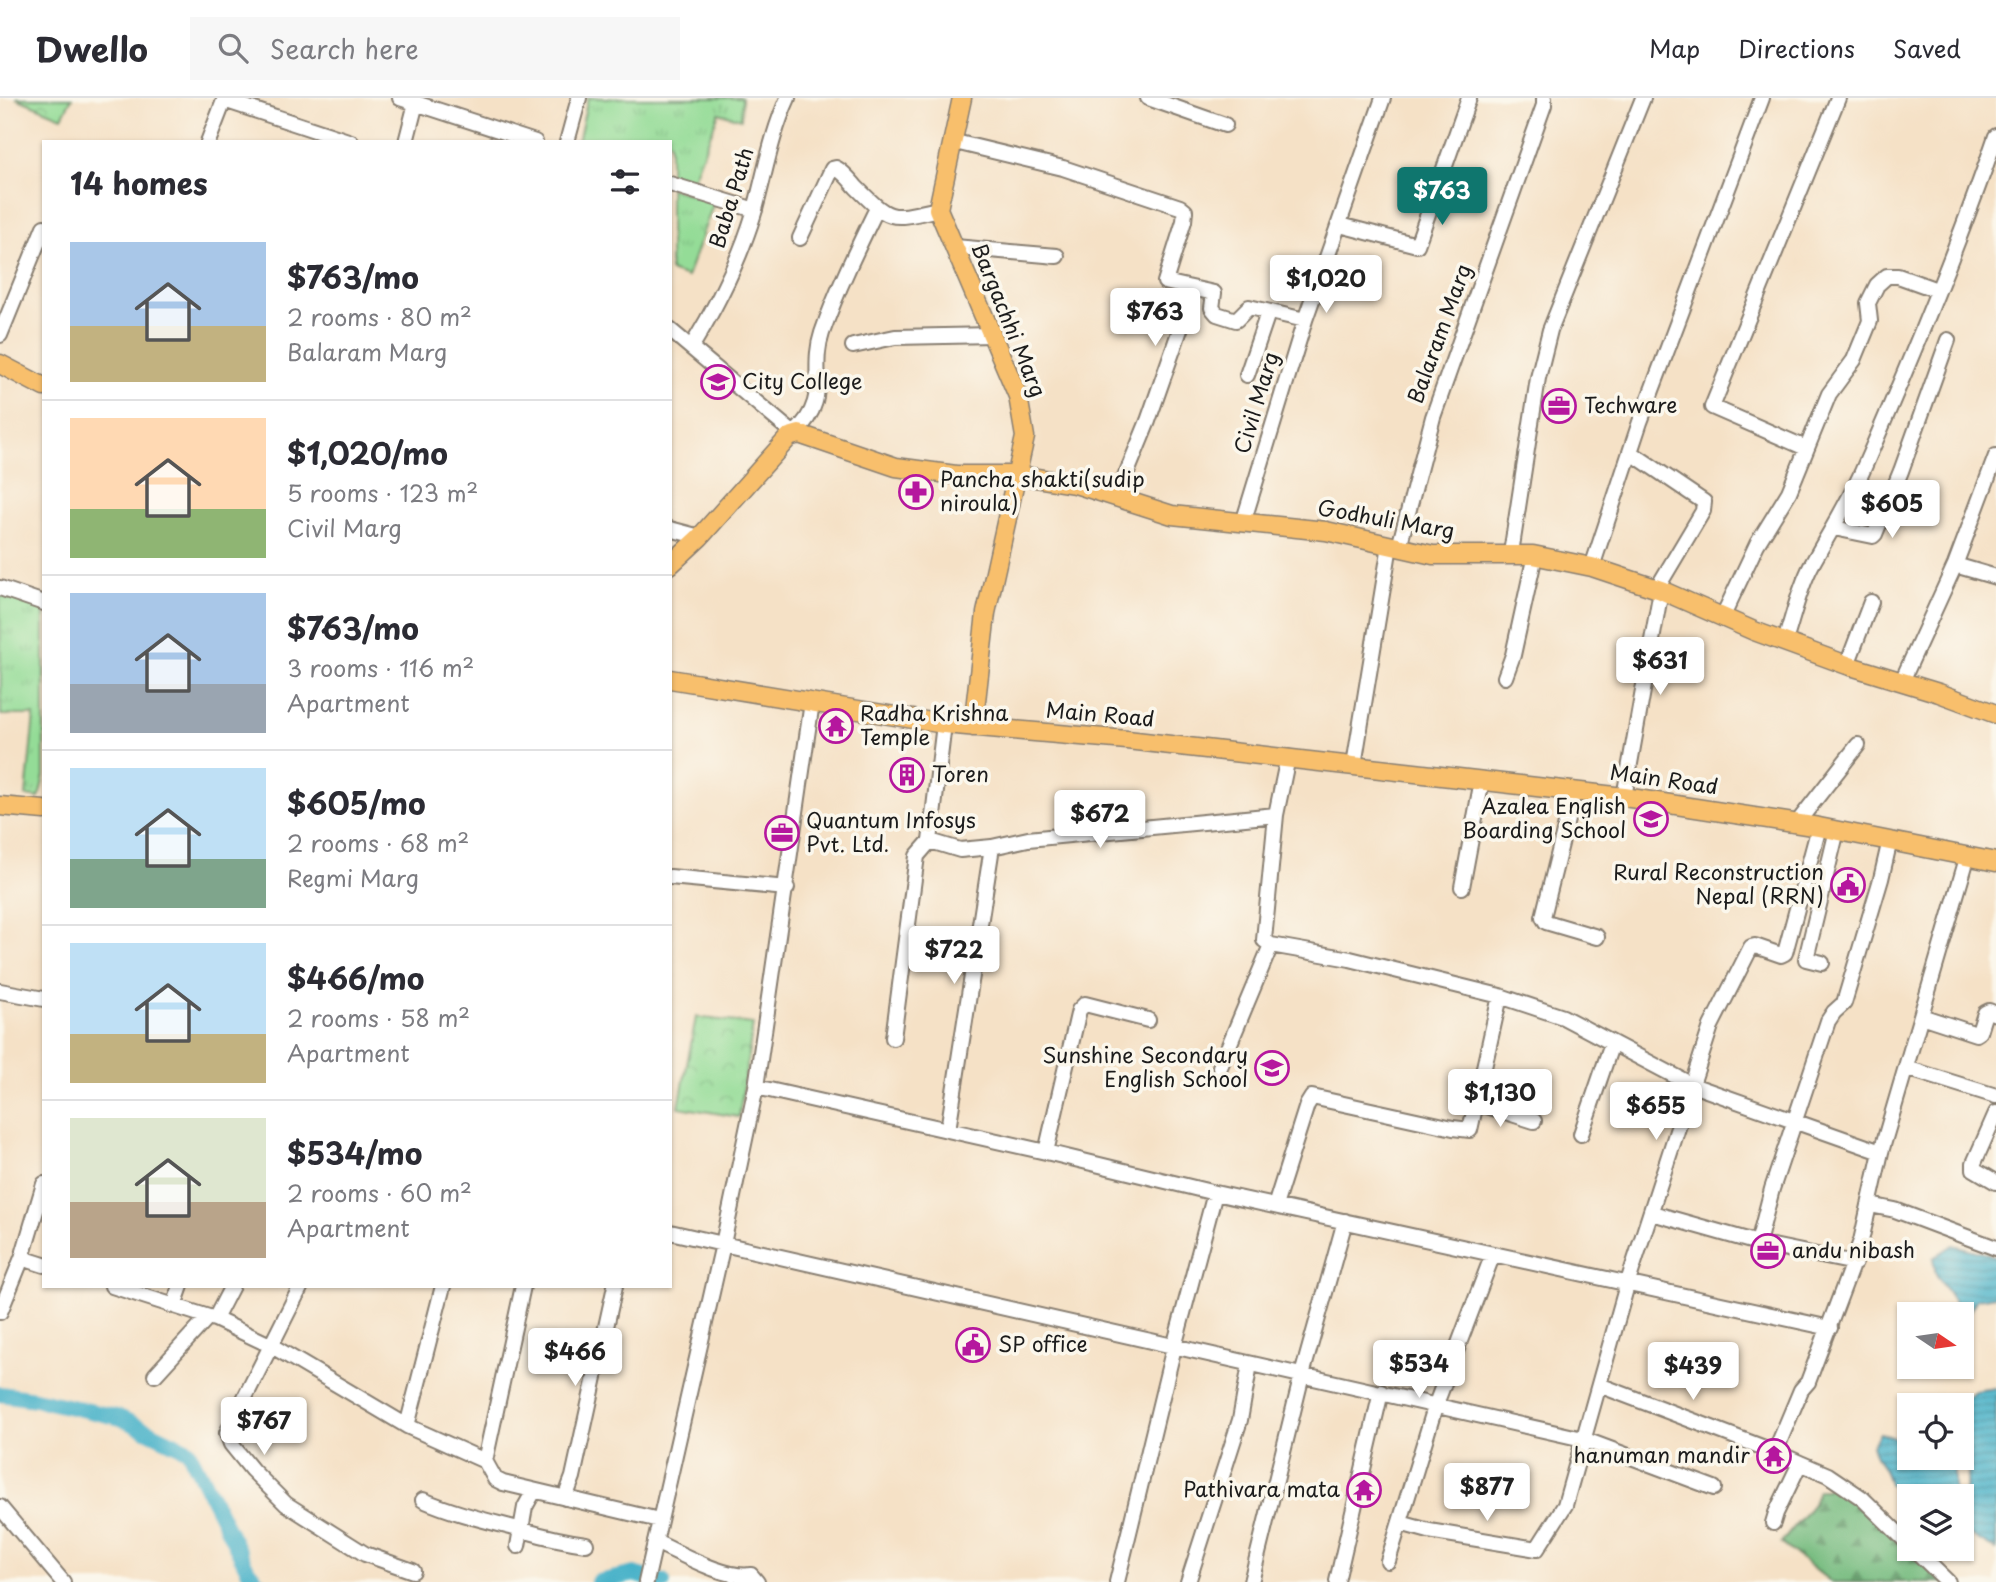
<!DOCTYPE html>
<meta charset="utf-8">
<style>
:root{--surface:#fff;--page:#f7f7f7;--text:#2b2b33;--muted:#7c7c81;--line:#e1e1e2;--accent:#0f766e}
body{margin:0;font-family:"Playpen Sans",sans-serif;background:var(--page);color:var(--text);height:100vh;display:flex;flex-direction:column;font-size:26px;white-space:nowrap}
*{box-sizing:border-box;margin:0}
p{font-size:23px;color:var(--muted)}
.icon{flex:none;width:38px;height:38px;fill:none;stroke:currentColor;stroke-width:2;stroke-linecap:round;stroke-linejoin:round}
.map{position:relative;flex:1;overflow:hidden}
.panel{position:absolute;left:42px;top:42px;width:630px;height:1148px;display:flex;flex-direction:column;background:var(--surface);border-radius:0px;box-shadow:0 2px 5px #0004}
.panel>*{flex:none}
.needle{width:46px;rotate:103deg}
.fabs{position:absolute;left:1897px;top:1204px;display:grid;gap:14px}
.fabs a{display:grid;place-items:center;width:77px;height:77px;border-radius:0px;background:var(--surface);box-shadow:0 2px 5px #0004;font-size:35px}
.price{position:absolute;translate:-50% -60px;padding:0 16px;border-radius:7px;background:#fff;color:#222;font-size:23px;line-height:46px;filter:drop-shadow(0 2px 4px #0008)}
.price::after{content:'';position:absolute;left:50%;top:42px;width:21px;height:16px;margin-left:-10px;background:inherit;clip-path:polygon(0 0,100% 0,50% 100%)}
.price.selected{background:var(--accent);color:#fff}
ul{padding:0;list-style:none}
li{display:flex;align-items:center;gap:21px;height:175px;padding:0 28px}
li+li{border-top:2px solid var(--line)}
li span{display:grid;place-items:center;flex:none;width:196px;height:140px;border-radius:0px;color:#555}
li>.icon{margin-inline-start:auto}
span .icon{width:84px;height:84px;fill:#fffc;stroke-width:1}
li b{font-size:30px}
h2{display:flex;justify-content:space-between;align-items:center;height:84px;padding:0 28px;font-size:30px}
header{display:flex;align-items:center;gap:42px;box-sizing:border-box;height:98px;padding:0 35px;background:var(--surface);border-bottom:2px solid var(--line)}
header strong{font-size:33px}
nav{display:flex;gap:38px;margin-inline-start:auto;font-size:24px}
.search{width:490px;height:63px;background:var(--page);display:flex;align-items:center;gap:18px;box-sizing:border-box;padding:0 24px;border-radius:0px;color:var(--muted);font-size:26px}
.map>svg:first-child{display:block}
.grass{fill:url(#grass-tufts);stroke:#587c5a;stroke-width:2}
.forest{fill:url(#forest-firs);stroke:#4a6c4e;stroke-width:2}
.park{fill:url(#park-crowns);stroke:#587c5a;stroke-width:2}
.water{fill:url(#water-rules);stroke:#336772;stroke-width:2}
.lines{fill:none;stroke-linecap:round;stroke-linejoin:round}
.river{stroke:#4ab2c9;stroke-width:16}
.minor-casing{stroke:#887e71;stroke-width:18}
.major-casing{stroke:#887e71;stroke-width:21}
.minor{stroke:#fff;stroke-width:14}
.major{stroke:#f8bf6c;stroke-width:18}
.labels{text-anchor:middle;stroke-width:7;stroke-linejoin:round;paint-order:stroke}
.street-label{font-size:21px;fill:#1c1c1c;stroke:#fbf7ec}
.poi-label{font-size:21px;fill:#1c1c1c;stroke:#fbf7ec;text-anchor:start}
</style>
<header>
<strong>Dwello</strong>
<div class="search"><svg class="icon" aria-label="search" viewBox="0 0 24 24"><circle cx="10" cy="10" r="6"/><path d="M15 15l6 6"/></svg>Search here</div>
<nav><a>Map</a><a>Directions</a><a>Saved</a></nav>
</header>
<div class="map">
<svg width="1996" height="1484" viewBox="0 0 1996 1484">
<defs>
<pattern id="grass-tufts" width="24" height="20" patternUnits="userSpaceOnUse" patternTransform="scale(1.75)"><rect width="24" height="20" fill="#94dc97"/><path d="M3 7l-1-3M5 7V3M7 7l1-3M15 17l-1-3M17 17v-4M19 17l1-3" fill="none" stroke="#7fbc82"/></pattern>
<pattern id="forest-firs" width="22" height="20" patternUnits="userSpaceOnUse" patternTransform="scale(1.75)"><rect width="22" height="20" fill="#77bc80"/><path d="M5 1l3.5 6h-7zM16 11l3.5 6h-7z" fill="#619868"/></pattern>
<pattern id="park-crowns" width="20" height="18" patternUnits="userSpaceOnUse" patternTransform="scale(1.75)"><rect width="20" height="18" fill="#94dc97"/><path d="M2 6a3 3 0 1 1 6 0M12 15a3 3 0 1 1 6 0" fill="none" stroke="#7fbc82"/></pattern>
<pattern id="water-rules" width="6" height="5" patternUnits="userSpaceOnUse" patternTransform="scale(1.75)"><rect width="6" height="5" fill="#4ab2c9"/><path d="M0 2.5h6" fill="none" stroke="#3d90a2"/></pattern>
</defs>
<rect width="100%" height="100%" fill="#fbf7ec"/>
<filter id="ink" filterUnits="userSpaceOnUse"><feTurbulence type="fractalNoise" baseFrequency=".0143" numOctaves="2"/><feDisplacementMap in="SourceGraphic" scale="14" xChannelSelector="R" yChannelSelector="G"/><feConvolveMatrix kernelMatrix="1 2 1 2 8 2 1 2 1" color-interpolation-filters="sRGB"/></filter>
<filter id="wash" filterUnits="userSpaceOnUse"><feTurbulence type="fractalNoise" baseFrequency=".00686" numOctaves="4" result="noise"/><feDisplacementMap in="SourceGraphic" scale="28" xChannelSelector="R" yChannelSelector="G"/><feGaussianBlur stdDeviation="1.57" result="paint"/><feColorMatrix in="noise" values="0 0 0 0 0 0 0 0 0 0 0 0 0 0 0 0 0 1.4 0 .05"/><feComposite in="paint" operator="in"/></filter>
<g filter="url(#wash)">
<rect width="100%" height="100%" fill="#f5e1c6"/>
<!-- grass -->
<path class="grass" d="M588,0H742V1L741,21L719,15L689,91L670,84V44H578Z
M670,90L714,104L687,179L670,173Z
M0,493L44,508V678L39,700L26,698L34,617H1Z"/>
<!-- forest -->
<path class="forest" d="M1834,1383L1948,1484H1831L1781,1445L1813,1406L1818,1392H1826Z"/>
<!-- park -->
<path class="park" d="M16,0H72L62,19Z
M696,919L753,926L739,1019L679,1009Z"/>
<!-- water -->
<path class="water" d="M1953,1147L1996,1158V1198L1977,1201L1968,1215L1960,1213L1936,1176L1933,1160Z
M1996,1290V1452L1962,1432L1964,1397L1970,1367L1967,1335L1962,1327V1307H1955L1975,1293Z
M1880,1335L1909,1345V1360H1957L1954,1372V1398H1909V1401L1889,1386C1885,1368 1876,1364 1872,1347Z"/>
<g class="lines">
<!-- river -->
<path class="river" d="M0,1296L35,1301L121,1320L188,1352L248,1472L258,1484
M598,1484L634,1476L663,1484"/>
</g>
</g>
<g filter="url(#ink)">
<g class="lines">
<!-- minor casing -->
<g class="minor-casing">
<path id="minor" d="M400,0L535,44
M1148,0L1225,27
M224,2L351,44
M951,43L1063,70L1180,109L1185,113L1184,123L1165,184L1187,189L1182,207L1183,223L1148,323L1117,399
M208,44L225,0
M406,44L416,5
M567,44L579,0
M670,86L755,112
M1340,127L1417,147L1469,0
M800,140L832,71L836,70C844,74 850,82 856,89C891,124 890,122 938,111
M955,149L1057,158
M1187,189L1214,195L1212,210L1217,216L1236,222L1249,209L1305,222
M670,232L794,336C832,300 809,274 822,235C837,192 857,151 877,110
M0,237L44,129
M692,248C717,207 740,161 754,115C765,76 771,37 788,0
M853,248L895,239L993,237
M1247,277L1268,215
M1806,350L1712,309L1838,0
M1630,356L1639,360L1704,404L1703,413L1656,492
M1243,425L1305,222L1383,0
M1834,430L1873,438L1875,436L1901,373L1948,242
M670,431L700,439
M1399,449L1433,319L1544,7V0
M1511,455L1538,280L1550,232L1643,0
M1955,467L1996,479
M1592,469L1640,324L1762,0
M0,490L44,505
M1723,518L1757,446L1789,394L1829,296L1854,262L1870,223L1868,205L1877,187L1887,178H1898L1937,192
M1785,543C1793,519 1799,491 1811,468C1828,437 1847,407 1862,374C1910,264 1957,152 1996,38
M1847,567L1871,504
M1505,579L1513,557L1535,457
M1902,583L1955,467L1996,358
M1288,659L1276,717L1264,842L1271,847L1350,861L1500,898L1563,919L1692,987L1881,1054
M1354,667L1390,447
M1574,693L1543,819L1546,824L1597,839
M1624,699L1661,492
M1797,725L1858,647
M930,743L960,752L992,749L1028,741L1276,717
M670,779L787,790
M1462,789L1482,682
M1822,865L1806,861L1837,732
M0,893L44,901
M1921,918L1976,936L1979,934L1985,915L1989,913L1996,916
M893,940L917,758L930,743L944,626
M1220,969L1271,847
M1906,970L1996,998
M756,989L1046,1054L1215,1095L1830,1230
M1477,1005L1534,1023
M1996,1015L1974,1065V1071L1996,1084
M948,1032L992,749
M1581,1036L1612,945
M1046,1054L1079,912L1085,906L1148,922
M1870,1107L1895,1112L1996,1150
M1275,1108L1307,1007L1312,999L1453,1030L1470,1032L1500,898
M1652,1115L1758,1145L1855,1165
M670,1134L1583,1341L1714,1390
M1758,1145L1772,1091L1828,923L1834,914L1844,905L1881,781L1890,742
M22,1160L44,1167
M112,1188L215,1221L272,1248L407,1328L485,1363L495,1381L503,1385L659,1422
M301,1188L227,1335L231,1346L252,1372L286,1406L365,1456L413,1473
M174,1208L181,1188
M0,1214L22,1160L44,1086
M215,1221L232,1188
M155,1277L208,1219
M1599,1287L1775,1354
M407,1328L443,1188
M485,1363L523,1188
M1800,1365L1828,1377L1862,1400L1909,1446
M565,1400L573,1379L615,1188
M423,1402C456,1416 488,1423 522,1432C543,1438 563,1443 586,1446
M0,1409L63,1484
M1400,1425L1429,1433L1537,1451L1565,1407L1627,1187L1711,928L1751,849L1755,848L1781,857L1785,855L1819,729
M1773,1425L1776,1415L1800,1365L1775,1354L1801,1292L1808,1284L1861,1143L1881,1054L1968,757
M655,1444C681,1455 723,1481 751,1477L757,1484
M518,1448L525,1409L534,1393
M1914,1451L1948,1484
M1388,1463L1436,1306L1493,1156
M1337,1483L1381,1294
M646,1484L723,1146L756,989L812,604
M1117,1484L1174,1249L1215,1095
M1188,1484L1240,1322L1250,1266
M1251,1484L1302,1277L1345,1123"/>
</g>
<!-- major casing -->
<g class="major-casing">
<path id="major" d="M962,0L938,111L1018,298L1025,339L986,515L973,629
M0,266L44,289
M670,467L700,439L789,339L799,336L896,369L956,377H1017L1075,386L1172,417L1326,433L1433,457H1533L1592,469L1661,492L1754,533L1847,567L1939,595L1996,616
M670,581L944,626L1127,642L1624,699L1819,729L1996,764
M0,708L44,712"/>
</g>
<!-- minor -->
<use href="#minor" class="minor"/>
<!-- major -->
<use href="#major" class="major"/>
</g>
</g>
<!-- icons -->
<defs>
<g id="school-ring" transform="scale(1.75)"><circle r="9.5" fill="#fbf7ec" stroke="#b5179e" stroke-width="1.5"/><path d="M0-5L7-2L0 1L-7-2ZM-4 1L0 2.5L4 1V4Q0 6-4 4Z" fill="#b5179e"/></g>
<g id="office-ring" transform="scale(1.75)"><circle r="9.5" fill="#fbf7ec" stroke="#b5179e" stroke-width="1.5"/><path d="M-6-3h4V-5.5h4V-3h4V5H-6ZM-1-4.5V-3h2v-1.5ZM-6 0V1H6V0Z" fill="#b5179e"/></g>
<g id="pharmacy-ring" transform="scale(1.75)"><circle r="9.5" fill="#fbf7ec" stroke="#b5179e" stroke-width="1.5"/><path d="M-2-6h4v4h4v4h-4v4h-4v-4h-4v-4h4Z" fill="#b5179e"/></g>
<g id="temple-ring" transform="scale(1.75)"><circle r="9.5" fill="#fbf7ec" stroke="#b5179e" stroke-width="1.5"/><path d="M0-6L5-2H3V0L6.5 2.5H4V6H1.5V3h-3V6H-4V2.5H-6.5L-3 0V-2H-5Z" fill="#b5179e"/></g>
<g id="building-ring" transform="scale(1.75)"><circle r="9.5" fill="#fbf7ec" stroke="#b5179e" stroke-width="1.5"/><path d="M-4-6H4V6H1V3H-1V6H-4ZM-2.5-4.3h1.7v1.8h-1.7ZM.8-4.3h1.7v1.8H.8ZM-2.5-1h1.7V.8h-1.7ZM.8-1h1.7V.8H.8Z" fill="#b5179e"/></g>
<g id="civic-ring" transform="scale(1.75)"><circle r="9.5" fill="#fbf7ec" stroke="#b5179e" stroke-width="1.5"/><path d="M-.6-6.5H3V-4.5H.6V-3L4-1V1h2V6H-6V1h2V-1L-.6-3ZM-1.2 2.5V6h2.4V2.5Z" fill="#b5179e"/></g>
</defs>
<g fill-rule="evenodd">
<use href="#school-ring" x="718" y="284"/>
<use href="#office-ring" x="1559" y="308"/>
<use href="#pharmacy-ring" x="916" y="394"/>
<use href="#temple-ring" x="836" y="628"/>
<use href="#building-ring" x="907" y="677"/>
<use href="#school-ring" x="1651" y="721"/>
<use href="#office-ring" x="782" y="735"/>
<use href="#civic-ring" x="1848" y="787"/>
<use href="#school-ring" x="1272" y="970"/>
<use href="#office-ring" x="1768" y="1153"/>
<use href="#civic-ring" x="973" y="1247"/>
<use href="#temple-ring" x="1774" y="1358"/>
<use href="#temple-ring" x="1364" y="1392"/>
</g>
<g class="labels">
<!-- street labels -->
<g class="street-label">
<text transform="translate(732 100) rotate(-73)" y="7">Baba Path</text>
<text transform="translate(1008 222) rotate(68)" y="7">Bargachhi Marg</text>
<text transform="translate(1440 236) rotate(-70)" y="7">Balaram Marg</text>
<text transform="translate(1257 305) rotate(-73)" y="7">Civil Marg</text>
<text transform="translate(1386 422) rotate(10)" y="7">Godhuli Marg</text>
<text transform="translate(1100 617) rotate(5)" y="7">Main Road</text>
<text transform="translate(1664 682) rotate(8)" y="7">Main Road</text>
</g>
<!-- poi labels -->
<g class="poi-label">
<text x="742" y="291">City College</text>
<text x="1584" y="315">Techware</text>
<text x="940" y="389">Pancha shakti(sudip<tspan x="940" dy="24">niroula)</tspan></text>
<text x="860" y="623">Radha Krishna<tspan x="860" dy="24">Temple</tspan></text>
<text x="932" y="684">Toren</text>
<text x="1626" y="716" text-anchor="end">Azalea English<tspan x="1626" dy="24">Boarding School</tspan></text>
<text x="806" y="730">Quantum Infosys<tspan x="806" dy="24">Pvt. Ltd.</tspan></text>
<text x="1824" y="782" text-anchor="end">Rural Reconstruction<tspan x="1824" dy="24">Nepal (RRN)</tspan></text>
<text x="1248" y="965" text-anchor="end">Sunshine Secondary<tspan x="1248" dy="24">English School</tspan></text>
<text x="1792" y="1160">andu nibash</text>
<text x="998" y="1254">SP office</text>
<text x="1750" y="1365" text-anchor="end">hanuman mandir</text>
<text x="1340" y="1399" text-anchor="end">Pathivara mata</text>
</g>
</g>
</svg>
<div class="fabs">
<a><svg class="needle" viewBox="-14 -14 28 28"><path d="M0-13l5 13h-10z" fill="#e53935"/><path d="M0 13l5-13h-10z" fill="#7c7c81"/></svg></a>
<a><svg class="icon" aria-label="locate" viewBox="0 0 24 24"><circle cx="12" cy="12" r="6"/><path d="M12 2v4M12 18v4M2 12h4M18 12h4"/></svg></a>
<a><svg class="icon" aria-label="layers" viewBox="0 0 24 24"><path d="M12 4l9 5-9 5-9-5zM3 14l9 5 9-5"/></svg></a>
</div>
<b class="price selected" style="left:1442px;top:129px">$763</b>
<b class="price" style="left:1326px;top:217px">$1,020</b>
<b class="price" style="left:1155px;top:250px">$763</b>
<b class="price" style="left:1892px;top:442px">$605</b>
<b class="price" style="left:1660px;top:599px">$631</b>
<b class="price" style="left:1100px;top:752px">$672</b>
<b class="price" style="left:954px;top:888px">$722</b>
<b class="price" style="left:1500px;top:1031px">$1,130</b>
<b class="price" style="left:1656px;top:1044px">$655</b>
<b class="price" style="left:575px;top:1290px">$466</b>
<b class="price" style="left:1419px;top:1302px">$534</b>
<b class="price" style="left:1693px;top:1304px">$439</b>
<b class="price" style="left:264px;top:1359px">$767</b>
<b class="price" style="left:1487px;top:1425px">$877</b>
<section class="panel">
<h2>14 homes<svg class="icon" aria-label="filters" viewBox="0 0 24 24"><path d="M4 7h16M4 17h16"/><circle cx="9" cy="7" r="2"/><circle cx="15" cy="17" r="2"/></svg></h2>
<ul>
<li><span style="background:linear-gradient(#a9c7e8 60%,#c2b280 0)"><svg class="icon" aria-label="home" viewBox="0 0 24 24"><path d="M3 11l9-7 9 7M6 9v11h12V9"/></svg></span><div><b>$763/mo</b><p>2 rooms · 80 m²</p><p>Balaram Marg</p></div></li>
<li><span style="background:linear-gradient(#ffd9b3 65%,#8fb573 0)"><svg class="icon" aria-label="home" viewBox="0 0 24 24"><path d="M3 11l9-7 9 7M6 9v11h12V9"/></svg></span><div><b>$1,020/mo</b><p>5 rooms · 123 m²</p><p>Civil Marg</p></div></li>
<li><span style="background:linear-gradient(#a9c7e8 65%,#9aa5b1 0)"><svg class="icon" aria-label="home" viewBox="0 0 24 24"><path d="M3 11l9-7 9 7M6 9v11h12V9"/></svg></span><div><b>$763/mo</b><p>3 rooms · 116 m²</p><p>Apartment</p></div></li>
<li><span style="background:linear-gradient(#bfe0f5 65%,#7fa58c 0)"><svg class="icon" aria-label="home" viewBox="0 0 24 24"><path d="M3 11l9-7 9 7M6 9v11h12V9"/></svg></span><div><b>$605/mo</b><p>2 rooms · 68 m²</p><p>Regmi Marg</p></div></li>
<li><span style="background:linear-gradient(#bfe0f5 65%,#c2b280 0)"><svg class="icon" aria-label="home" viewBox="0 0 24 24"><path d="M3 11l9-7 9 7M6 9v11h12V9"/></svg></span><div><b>$466/mo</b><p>2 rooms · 58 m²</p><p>Apartment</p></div></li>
<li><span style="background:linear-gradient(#dfe7d0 60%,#b9a48a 0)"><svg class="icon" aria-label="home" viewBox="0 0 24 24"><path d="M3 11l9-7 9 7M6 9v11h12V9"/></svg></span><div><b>$534/mo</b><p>2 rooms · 60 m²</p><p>Apartment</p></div></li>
</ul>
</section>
</div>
